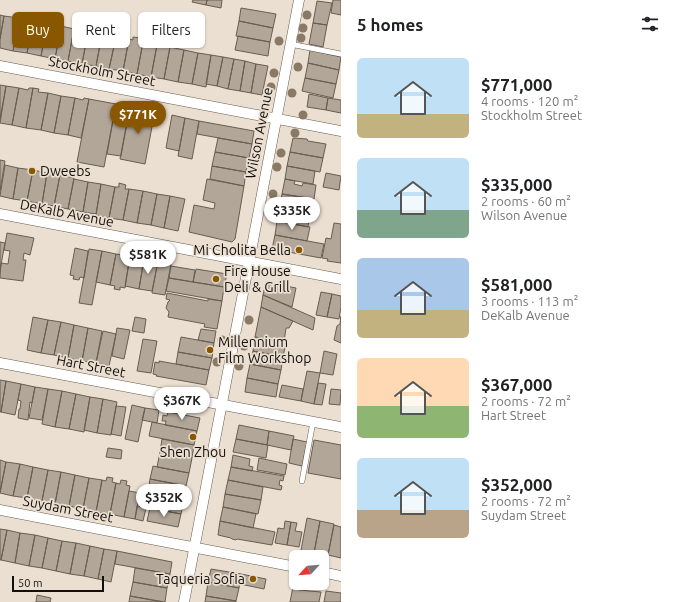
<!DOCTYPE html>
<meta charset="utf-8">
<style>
:root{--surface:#fff;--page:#f2f2f2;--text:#202124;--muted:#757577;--accent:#8a5701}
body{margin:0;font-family:Ubuntu,sans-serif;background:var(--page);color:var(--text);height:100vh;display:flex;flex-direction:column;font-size:15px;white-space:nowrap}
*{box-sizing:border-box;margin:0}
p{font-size:13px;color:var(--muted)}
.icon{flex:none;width:22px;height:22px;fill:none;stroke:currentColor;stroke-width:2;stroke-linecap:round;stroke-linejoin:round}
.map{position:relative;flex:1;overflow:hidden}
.details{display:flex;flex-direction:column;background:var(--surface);width:336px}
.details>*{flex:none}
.banner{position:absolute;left:12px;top:12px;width:269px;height:36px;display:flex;gap:8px}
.needle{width:26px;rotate:244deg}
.fabs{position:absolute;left:289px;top:550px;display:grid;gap:8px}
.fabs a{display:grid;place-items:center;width:40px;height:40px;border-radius:6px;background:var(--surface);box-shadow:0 1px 3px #0004;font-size:20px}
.scale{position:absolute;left:12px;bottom:10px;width:92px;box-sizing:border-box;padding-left:4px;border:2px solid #130f0a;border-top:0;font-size:11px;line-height:14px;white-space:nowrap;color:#130f0a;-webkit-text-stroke:3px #ebdfd1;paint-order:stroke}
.price{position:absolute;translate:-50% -34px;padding:0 9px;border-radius:14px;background:#fff;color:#222;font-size:13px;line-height:26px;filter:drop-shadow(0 1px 2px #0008)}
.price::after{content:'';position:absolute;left:50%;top:24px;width:12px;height:9px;margin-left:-6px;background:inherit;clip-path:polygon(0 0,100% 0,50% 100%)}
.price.selected{background:var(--accent);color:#fff}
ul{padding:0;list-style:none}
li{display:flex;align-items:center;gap:12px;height:100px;padding:0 16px}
li span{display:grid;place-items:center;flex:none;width:112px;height:80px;border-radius:6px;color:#555}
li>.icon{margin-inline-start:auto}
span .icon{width:48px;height:48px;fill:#fffc;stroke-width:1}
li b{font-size:17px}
h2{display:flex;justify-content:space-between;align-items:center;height:48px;padding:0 16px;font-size:17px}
.pill{padding:0 14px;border-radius:6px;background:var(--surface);box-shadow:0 1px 3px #0004;font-size:14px;line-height:36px}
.pill.selected{background:var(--accent);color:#fff}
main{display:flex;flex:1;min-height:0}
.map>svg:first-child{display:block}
.building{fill:#b2a699;stroke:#685d51}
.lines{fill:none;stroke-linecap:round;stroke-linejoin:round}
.lane-casing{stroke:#665b4f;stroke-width:6}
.street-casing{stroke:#665b4f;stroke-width:11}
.lane{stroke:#fff;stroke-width:5}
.street{stroke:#fff;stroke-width:10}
.tree{fill:#897965}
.poi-dot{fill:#8a5701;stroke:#ebdfd1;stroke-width:1.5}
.labels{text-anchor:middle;stroke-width:3.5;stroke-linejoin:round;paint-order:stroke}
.street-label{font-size:14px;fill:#130f0a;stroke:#ebdfd1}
.poi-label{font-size:14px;fill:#130f0a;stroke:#ebdfd1;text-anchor:start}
</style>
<main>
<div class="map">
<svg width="341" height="602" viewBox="0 0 341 602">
<rect width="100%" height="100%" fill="#ebdfd1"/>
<!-- building -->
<path class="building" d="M193,0H207L206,5L192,2Z
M207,0H222L221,8L206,5Z
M333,0H341V15L331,13Z
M317,1L332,3L327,25L313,23Z
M241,8L276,14L273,28L239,21Z
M0,15L4,16L0,39Z
M4,16L19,18L13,51L0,48V39Z
M19,18L33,21L27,53L13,51Z
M147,19L161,22L157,42L144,40Z
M33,21L47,24L41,56L27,53Z
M239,21L273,28L270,42L236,36Z
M313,23L327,25L323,47L309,44Z
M47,24L61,26L55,59L41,56Z
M61,26L74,29L68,61L55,59Z
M74,29L88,32L82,64L68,61Z
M88,32L102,34L96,66L82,64Z
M102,34L116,37L109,69L96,66Z
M238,36L270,42L268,56L235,50Z
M116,37L129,39L123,71L109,69Z
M133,37L140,38L139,41L143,42L137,74L123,71L129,39L133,40Z
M143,42L157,45L151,77L137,74Z
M157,45L170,47L164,79L151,77Z
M170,47L184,50L178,82L164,79Z
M184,50L198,53L192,84L178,82Z
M310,50L341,57L339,70L308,63Z
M198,53L211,55L206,87L192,84Z
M211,55L223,57L217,86L206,84Z
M223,57L234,59L228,89L217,86Z
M234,59L245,61L240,91L228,89Z
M245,61L256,64L251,93L240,91Z
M308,63L339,70L336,84L305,78Z
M256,64L268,66L262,95L251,93Z
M305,78L336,84L333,98L302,91Z
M0,85L6,86L0,119Z
M6,86L19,88L12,125L0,123Z
M19,88L28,90L29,88H33L26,128L12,125Z
M33,88L39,89L38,92L48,93L41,130L26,128Z
M48,93L61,96L54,133L41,130Z
M309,94L328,98L326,110L307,107Z
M61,96L75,98L68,135L54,133Z
M75,98L83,100L84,98L89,99L81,138L68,135Z
M328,98L341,100V113L326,110Z
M89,99L116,104L104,167L77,162Z
M116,104L130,106L121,156L107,154Z
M130,106L155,111L145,164L120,159Z
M172,115L185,118L179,151L166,148Z
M185,118L199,121L192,159L178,156Z
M199,121L254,131L252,144L197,134Z
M218,138L252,144L249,158L215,152Z
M293,138L307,139L308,141L326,144L323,158L290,152Z
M215,152L249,158L246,172L212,166Z
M290,152L323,158L320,172L287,166Z
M0,160L5,161L0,191Z
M5,165L18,168L13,199L0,196Z
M212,166L246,172L244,186L210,179Z
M287,166L315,171L313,184L285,179Z
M18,168L33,170L27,201L13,199Z
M33,170L47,173L42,204L27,201Z
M51,170L57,171V175H60L54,206L42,204L47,173L50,174Z
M326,173L341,176L339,190L323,187Z
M60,175L74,178L68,209L54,206Z
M74,179L88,182L83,212L68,209Z
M207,179L244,186L235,239L232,242L189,232L194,205L214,209L215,203L203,200Z
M285,179L295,181L294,184L302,186L303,183L316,185L314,199L282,194Z
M88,182L101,184L96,214L83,212Z
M119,183L126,185L125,189H129L123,220L109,218L115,187H119Z
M101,184L115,187L109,218L96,215Z
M129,189L143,191L137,223L123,220Z
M143,191L157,194L151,225L137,223Z
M157,194L170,196L164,228L151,225Z
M282,194L314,199L311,213L280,207Z
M170,196L185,199L178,231L164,228Z
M280,207L310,213L308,227L277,221Z
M277,221L310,227L307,241L275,235Z
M334,223L341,224V263L327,261L328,259L322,258L326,238L331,239Z
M7,233L34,238L30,255L24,253L23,260H26L23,281L0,278L1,263L8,264L10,251L4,250Z
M275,235L324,244L321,258L272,249Z
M0,242L5,243L0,270Z
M75,248L88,251L84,278L80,277L79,280L73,279L74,276L70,275Z
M89,249L102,251L92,305L79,303Z
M102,251L116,254L110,285L96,282Z
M116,254L130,256L125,288L120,287V290L114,289L115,286L110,285Z
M130,256L144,259L139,289L125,286Z
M144,259L158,261L152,291L139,289Z
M158,261L171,264L165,295L152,293Z
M171,266L195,270L193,282L169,278Z
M196,269L227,274L224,287L193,282Z
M169,278L224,287L222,301L166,291Z
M266,282L296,288L292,307L263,295Z
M321,292L332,294L327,317L316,315Z
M167,293L208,301V299L222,301L217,329L204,327L205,324L168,317L169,312L166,308L168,302L170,300L166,299Z
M332,294L341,296V307L339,319L327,317Z
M263,295L315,318L313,330L261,307Z
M261,307L293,321L289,328H286L284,342L255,337Z
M341,316V343L334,340L337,326L340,324Z
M33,317L48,320L41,353L27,350Z
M135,317L146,319L144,333L132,331Z
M48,320L61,322L54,355L41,353Z
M61,322L74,325L68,358L54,355Z
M74,325L88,328L82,361L68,358Z
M88,328L102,331L96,363L82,361Z
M117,328L130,330L124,359L112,356Z
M201,329L216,331L214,343L198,340Z
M103,331L116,334L109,366L96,363Z
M181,337L214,343L212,358L178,352Z
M255,337L286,343L283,357L253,351Z
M143,339L157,341L151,373L137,371Z
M253,351L283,357L281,370L250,364Z
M324,351L337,354L333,375L320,373Z
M178,352L212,358L209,370L176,364Z
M159,361L209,370L206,385L156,376L157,375L153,374L155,362L159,363Z
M250,364L281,370L278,384L247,378Z
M307,371L320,373L314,404L301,401Z
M247,378L278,384L276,397L245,392Z
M0,380L6,381L1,412H0Z
M6,381L21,384L15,415L1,412Z
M318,383L326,384L322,405L314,404Z
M21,384L35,387L32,403L30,402L28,420L18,418L19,409H20L21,401L18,400Z
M282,385L303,389L301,401L279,397Z
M35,387L48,389L42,420L29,418Z
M48,389L62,391L55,427L42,424Z
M331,389L341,390L340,405L329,404Z
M62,391L76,394L69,429L55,427Z
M76,394L90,397L84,432L69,429Z
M90,397L103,399L97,433L84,430Z
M103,399L117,402L111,435L97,433Z
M132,405L145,408L138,442L125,439Z
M116,406L126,407L121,436L111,434Z
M145,408L159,410L157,423L142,420Z
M168,412L200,418L197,431L165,425L166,421H162L163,415L167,416Z
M152,422L197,431L194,445L149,436Z
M239,425L269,431L267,445L236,439Z
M269,431L294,436L291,450L267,445Z
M162,439L194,445L192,458L160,452Z
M236,439L268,445L266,458L233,452Z
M293,439L307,442L302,466L289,463Z
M314,440L341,445V479L308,473Z
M108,448L122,450L121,459L106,457Z
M160,452L192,458L189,473L157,467Z
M233,455L250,459L249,466L253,467L252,471L231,467Z
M259,458L287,464L285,475L257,470Z
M0,460L6,462L0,492Z
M6,462L20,464L13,496L0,493Z
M20,464L33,467L27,498L13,496Z
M153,466L189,473L186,486L150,479Z
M33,467L48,470L42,501L27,498Z
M231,467L284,476L283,481L280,480L279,485L282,486L281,490L228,480Z
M48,470L61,472L55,504L42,501Z
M61,472L75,475L69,506L55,504Z
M75,475L89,478L83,509L69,506Z
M107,477L113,478L112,482L116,483L110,514L96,512L102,480L106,481Z
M89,478L102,480L96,512L83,509Z
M150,479L186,486L184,500L148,493Z
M121,480L127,481L126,485L130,486L124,517L110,514L116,483L120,484Z
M228,480L263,487L261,500L225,494Z
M129,491L140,493L135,519L124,517Z
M153,494L184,500L181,514L150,508Z
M225,494L261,500L258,514L223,507Z
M137,506L146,508L143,521L135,519Z
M223,507L256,514L253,528L220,521Z
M150,508L181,514L178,527L147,521Z
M307,518L320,521L314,553L301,550Z
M220,521L275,532L272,545L237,539L236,540L232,539L231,538L218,535Z
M285,521L291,522L287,545L275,543L278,528L284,529Z
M320,521L334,524L328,555L314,553Z
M291,522L297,523L295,531L302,532L299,547L287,545Z
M334,525L341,527V558L328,555Z
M0,529L7,530L1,560H0Z
M7,530L20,533L15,563L1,560Z
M20,533L35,535L29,566L15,563Z
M35,535L48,538L42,568L29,566Z
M48,538L62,541L56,571L42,568Z
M62,541L76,543L70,574L56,571Z
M76,543L90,546L84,576L70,574Z
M90,546L104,549L98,579L84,576Z
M104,549L117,551L111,582L98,579Z
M117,551L172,562L170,574L115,564Z
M135,568L170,574L167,588L133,582Z
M211,569L241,574L239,588L208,582Z
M241,574L266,579L264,589L240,584Z
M133,582L167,588L165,602L130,596Z
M208,582L239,588L236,601L206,596Z
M293,587L299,588V590L321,592L319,602H290Z
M326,591L341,593V602H324Z
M37,595L51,598L50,602H36Z
M130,596L162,602H129Z
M206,596L236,601V602H205Z"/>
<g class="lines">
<!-- lane casing -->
<g class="lane-casing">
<path id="lane" d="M290,44L341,54
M302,481L313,422"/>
</g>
<!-- street casing -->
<g class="street-casing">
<path id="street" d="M0,66L341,131
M0,214L341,279
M0,363L341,427
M0,510L296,567
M322,572L341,576
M184,602L299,0"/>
</g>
<!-- lane -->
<use href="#lane" class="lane"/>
<!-- street -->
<use href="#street" class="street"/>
</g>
<!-- trees -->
<g class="tree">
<circle cx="307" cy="15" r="4.5"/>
<circle cx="303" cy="28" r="4.5"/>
<circle cx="301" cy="38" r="4.5"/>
<circle cx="279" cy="41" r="4.5"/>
<circle cx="298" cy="67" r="4.5"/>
<circle cx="274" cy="73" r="4.5"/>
<circle cx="271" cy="87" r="4.5"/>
<circle cx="292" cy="93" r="4.5"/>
<circle cx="303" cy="115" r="4.5"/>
<circle cx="295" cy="133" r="4.5"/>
<circle cx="281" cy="153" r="4.5"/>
<circle cx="277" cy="167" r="4.5"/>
<circle cx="273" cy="194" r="4.5"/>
<circle cx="249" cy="320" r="4.5"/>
<circle cx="222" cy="340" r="4.5"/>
<circle cx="244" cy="346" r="4.5"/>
<circle cx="217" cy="362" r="4.5"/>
<circle cx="239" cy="366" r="4.5"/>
</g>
<!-- markers -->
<g class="poi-dot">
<circle cx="32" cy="171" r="4"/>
<circle cx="299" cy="250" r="4"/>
<circle cx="216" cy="279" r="4"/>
<circle cx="210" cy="350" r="4"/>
<circle cx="193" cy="437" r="4"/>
<circle cx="253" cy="579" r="4"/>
</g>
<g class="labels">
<!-- street labels -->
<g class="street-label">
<text transform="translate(102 71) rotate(11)" y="5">Stockholm Street</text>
<text transform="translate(259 133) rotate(-79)" y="5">Wilson Avenue</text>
<text transform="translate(67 213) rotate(11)" y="5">DeKalb Avenue</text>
<text transform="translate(91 366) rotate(11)" y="5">Hart Street</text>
<text transform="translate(68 509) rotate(11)" y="5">Suydam Street</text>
</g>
<!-- poi labels -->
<g class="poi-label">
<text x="40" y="176">Dweebs</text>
<text x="291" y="255" text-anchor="end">Mi Cholita Bella</text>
<text x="224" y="276">Fire House<tspan x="224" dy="16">Deli &amp; Grill</tspan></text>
<text x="218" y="347">Millennium<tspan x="218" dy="16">Film Workshop</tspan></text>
<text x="193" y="457" text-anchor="middle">Shen Zhou</text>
<text x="245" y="584" text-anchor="end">Taqueria Sofia</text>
</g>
</g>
</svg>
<div class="fabs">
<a><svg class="needle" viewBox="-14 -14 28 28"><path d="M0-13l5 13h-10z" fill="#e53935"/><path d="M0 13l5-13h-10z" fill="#757577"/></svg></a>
</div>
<div class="scale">50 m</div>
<b class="price selected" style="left:138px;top:135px">$771K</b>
<b class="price" style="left:292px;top:231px">$335K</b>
<b class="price" style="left:148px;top:275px">$581K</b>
<b class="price" style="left:182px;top:421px">$367K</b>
<b class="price" style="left:164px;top:518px">$352K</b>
<div class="banner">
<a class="pill selected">Buy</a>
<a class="pill">Rent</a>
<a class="pill">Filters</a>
</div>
</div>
<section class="details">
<h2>5 homes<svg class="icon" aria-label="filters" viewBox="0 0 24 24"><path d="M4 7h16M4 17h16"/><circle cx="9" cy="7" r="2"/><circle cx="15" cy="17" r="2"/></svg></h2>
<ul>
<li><span style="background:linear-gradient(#bfe0f5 70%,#c2b280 0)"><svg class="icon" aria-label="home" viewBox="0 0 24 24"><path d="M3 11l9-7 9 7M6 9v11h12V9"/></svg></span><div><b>$771,000</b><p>4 rooms · 120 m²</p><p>Stockholm Street</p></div></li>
<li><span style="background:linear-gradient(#bfe0f5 65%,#7fa58c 0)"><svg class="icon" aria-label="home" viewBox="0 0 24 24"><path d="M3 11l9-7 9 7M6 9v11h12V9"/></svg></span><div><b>$335,000</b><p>2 rooms · 60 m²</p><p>Wilson Avenue</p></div></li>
<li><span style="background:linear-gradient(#a9c7e8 65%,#c2b280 0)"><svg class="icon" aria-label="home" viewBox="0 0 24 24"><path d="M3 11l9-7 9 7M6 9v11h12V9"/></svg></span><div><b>$581,000</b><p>3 rooms · 113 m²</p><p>DeKalb Avenue</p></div></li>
<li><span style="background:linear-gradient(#ffd9b3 60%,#8fb573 0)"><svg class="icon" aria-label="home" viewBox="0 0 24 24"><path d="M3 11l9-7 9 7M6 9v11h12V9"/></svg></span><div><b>$367,000</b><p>2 rooms · 72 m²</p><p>Hart Street</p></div></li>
<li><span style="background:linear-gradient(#bfe0f5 65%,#b9a48a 0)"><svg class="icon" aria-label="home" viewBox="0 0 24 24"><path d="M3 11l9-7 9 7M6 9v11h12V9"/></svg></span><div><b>$352,000</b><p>2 rooms · 72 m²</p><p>Suydam Street</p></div></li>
</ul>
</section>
</main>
